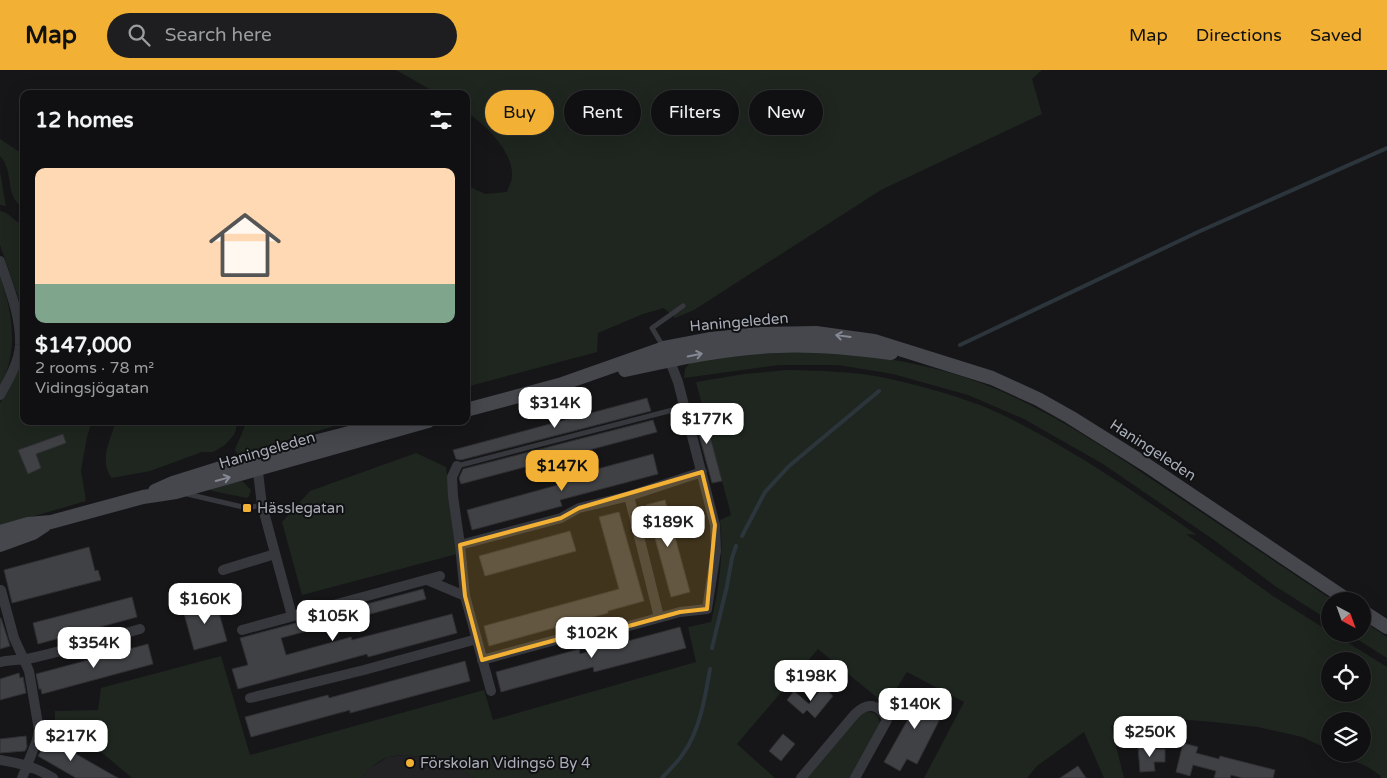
<!DOCTYPE html>
<meta charset="utf-8">
<style>
:root{--surface:#101012;--page:#1e1e20;--text:#f1f3f6;--muted:#9c9d9f;--line:#303032;--accent:#f2b134}
body{margin:0;font-family:"Varela Round",sans-serif;background:var(--page);color:var(--text);height:100vh;display:flex;flex-direction:column;font-size:19px;white-space:nowrap}
*{box-sizing:border-box;margin:0}
p{font-size:16px;color:var(--muted)}
.icon{flex:none;width:28px;height:28px;fill:none;stroke:currentColor;stroke-width:2;stroke-linecap:round;stroke-linejoin:round}
.map{position:relative;flex:1;overflow:hidden}
.panel{position:absolute;left:20px;top:20px;width:450px;height:335px;display:flex;flex-direction:column;background:var(--surface);border-radius:10px;box-shadow:0 5px 20px #0002,0 0 0 1px var(--line)}
.panel>*{flex:none}
.top-card{position:absolute;left:485px;top:20px;width:475px;height:45px;display:flex;gap:10px}
.needle{width:32px;rotate:139deg}
.tools{position:absolute;left:1321px;top:522px;display:grid;gap:10px}
.tools a{display:grid;place-items:center;width:50px;height:50px;border-radius:50%;background:var(--surface);box-shadow:0 5px 20px #0002,0 0 0 1px var(--line);font-size:25px}
.price{position:absolute;translate:-50% -42px;padding:0 11px;border-radius:10px;background:#fff;color:#222;font-size:16px;line-height:32px;filter:drop-shadow(0 1px 2px #0008)}
.price::after{content:'';position:absolute;left:50%;top:30px;width:15px;height:11px;margin-left:-8px;background:inherit;clip-path:polygon(0 0,100% 0,50% 100%)}
.price.active{background:var(--accent);color:#111}
ul{padding:0;list-style:none}
li{display:grid;align-content:center;gap:10px;height:265px;padding:0 15px}
li span{display:grid;place-items:center;height:155px;border-radius:10px;color:#555}
li>.icon{margin-inline-start:auto}
span .icon{width:90px;height:90px;fill:#fffc;stroke-width:1}
li b{font-size:21px}
h2{display:flex;justify-content:space-between;align-items:center;height:60px;padding:0 15px;font-size:21px}
.tag{padding:0 18px;border-radius:22px;background:var(--surface);box-shadow:0 5px 20px #0002,0 0 0 1px var(--line);font-size:18px;line-height:45px}
.tag.active{background:var(--accent);color:#111}
header{display:flex;align-items:center;gap:30px;box-sizing:border-box;height:70px;padding:0 25px;background:var(--accent);color:#111}
header strong{font-size:24px}
nav{display:flex;gap:28px;margin-inline-start:auto;font-size:18px}
.search{width:350px;height:45px;background:var(--page);display:flex;align-items:center;gap:12px;box-sizing:border-box;padding:0 18px;border-radius:28px;color:var(--muted);font-size:19px}
.map>svg:first-child{display:block}
.built{fill:#222225}
.green{fill:#1e261f;fill-rule:evenodd}
.lines{fill:none;stroke-linecap:round;stroke-linejoin:round}
.stream{stroke:#2c353c;stroke-width:4}
.building{fill:#404145;stroke:#303034}
.lane{stroke:#37383d;stroke-width:5}
.street{stroke:#37383d;stroke-width:10}
.secondary{stroke:#45474d;stroke-width:14}
.oneway{stroke:#858993}
.marked{fill:#f2b134;fill-opacity:0.2;stroke:#f2b134;stroke-width:4;stroke-linejoin:round}
.poi-dot{fill:#f2b134;stroke:#111113;stroke-width:2}
.labels{text-anchor:middle;stroke-width:4;stroke-linejoin:round;paint-order:stroke}
.street-label{font-size:15px;fill:#a8adb8;stroke:#111113}
.poi-label{font-size:15px;fill:#a8adb8;stroke:#111113;text-anchor:start}
</style>
<header>
<strong>Map</strong>
<div class="search"><svg class="icon" aria-label="search" viewBox="0 0 24 24"><circle cx="10" cy="10" r="6"/><path d="M15 15l6 6"/></svg>Search here</div>
<nav><a>Map</a><a>Directions</a><a>Saved</a></nav>
</header>
<div class="map">
<svg width="1387" height="708" viewBox="0 0 1387 708">
<rect width="100%" height="100%" fill="#161618"/>
<!-- built -->
<path class="built" d="M406,685L426,688L462,700L474,708H361L370,698L388,687Z"/>
<!-- green -->
<path class="green" d="M396,0H1042L1032,9L1042,44L881,120L694,240L675,248L664,238L643,244L598,263L597,282L466,317V115L485,124L507,122C508,117 512,112 512,107C514,82 485,54 466,42V24H438Z
M0,69L24,85V137C4,129 15,102 0,86Z
M0,102L6,136L0,135Z
M0,141C10,142 14,153 24,154V254L21,235L0,175Z
M0,206C10,234 17,268 8,297C6,304 3,310 0,315Z
M24,280V351H92L87,367L81,400L86,431L0,456V333L6,323Z
M781,281C849,282 917,289 981,313C1049,339 1108,380 1168,420C1223,457 1279,494 1334,531H1330V551L1275,516L1214,470L1103,394L1024,349L968,325L893,304L838,295H779L684,308L685,299L691,291Z
M787,300C819,301 850,301 881,307C914,314 948,323 980,335C1001,343 1021,354 1041,365C1096,395 1146,430 1197,465L1186,464L1273,526L1330,562V564H1334L1387,597V708H1380L1381,706L1368,697L1338,684H1362V651H1330V680L1302,667L1258,657L1213,652L1163,648L1111,656L1124,708H1104L1084,662L1037,696L1027,708H924L964,632L907,602L886,635L818,579L737,674L775,708H474C454,694 413,680 389,687C378,690 368,700 361,708H132L100,681L99,676H85L84,669H69L68,661L55,662V641L98,640L101,618L221,586L250,685L484,620L493,650L696,592L688,557L711,552C719,519 724,484 720,450L731,445L696,312L744,304ZM1330,591H1362V624H1330Z
M116,351H236V360L233,366L225,375L213,382H202L150,401L112,408C98,392 111,368 116,351Z
M246,351H351L238,385L235,380C238,370 244,362 246,351Z
M416,383L446,397L457,484L302,525L282,452L310,421Z
M242,411L251,420L249,426L247,428L212,421L209,418Z
M1363,551L1387,567V588L1349,564H1362Z
M866,642C875,642 879,645 880,654L850,708H807L860,645Z"/>
<g class="lines">
<!-- stream -->
<path class="stream" d="M960,275L1198,162L1387,78
M742,466L765,422L789,396L879,321
M712,578L727,516L732,488L736,476
M662,708C669,700 677,693 683,684C700,660 705,628 710,599"/>
</g>
<!-- building -->
<path class="building" d="M647,328L651,341L461,390L456,389L453,380Z
M702,336L722,411L712,413L692,339Z
M653,350L657,362L461,414L459,408L463,399Z
M63,364L66,373L36,384L41,398L28,404L18,380Z
M653,384L658,404L560,430L562,436L472,460L467,440L565,413L564,408Z
M665,430L690,522L671,527L646,435Z
M619,442L644,531L608,541V543L489,576L484,556L619,519L599,447Z
M570,461L576,481L485,506L479,486Z
M89,477L95,501L98,500L101,510L12,533L4,500Z
M423,519L426,529L281,568L286,585L351,567L352,570L452,544L457,563L368,587L367,584L238,619L232,599L248,595L240,568Z
M132,527L137,547L38,574L33,553Z
M220,530L223,541L219,543L227,571L194,580L183,540Z
M0,548H1L10,576L0,579Z
M680,557L686,578L594,602L593,597L501,622L496,602L579,579L580,584Z
M148,574L153,594L42,624L41,619H39L36,604Z
M465,591L470,611L350,643V640L251,667L245,647L328,625L329,628Z
M19,603L20,608L23,607L26,623L0,630V609Z
M823,617L833,626L815,648L807,640L803,644L787,630L794,621L809,634Z
M903,622L914,628L916,625L931,633L933,630L946,637L917,694L907,689L900,701L884,692L912,642L897,633Z
M783,664L795,674L781,691L769,681Z
M26,666L27,677L25,681L0,683V669Z
M48,668L118,708H76L38,686Z
M1183,673L1198,677L1196,683L1219,689L1220,686L1275,700L1273,708H1243L1231,705L1230,708H1214L1216,701L1193,695L1190,706L1176,702Z
M1153,676V679H1165V692H1154L1155,701L1140,702L1138,677Z
M1078,696L1086,708H1060Z"/>
<g class="lines">
<!-- lane -->
<path class="lane" d="M664,278L652,258L683,236
M457,396L684,337
M187,424L247,438L262,435"/>
<!-- street -->
<path class="street" d="M0,191C9,218 21,246 20,275C19,292 8,311 0,325
M257,394L262,435L292,546
M457,396L452,407L453,426L460,475L465,526
M629,426L659,547
M460,475L561,448L579,438L629,426L702,402
M223,500L275,484
M427,510L465,526L491,621
M1,520L14,568L29,601L39,660L37,670L22,708
M242,560L440,506
M482,590L574,565H596L680,542L707,539L716,481L715,455L678,312L668,286
M0,592C9,590 18,590 27,589C65,581 103,569 140,559
M250,628L364,600L477,569
M0,690C23,694 33,696 53,708
M801,708L855,644C867,632 879,633 887,650L855,708"/>
<!-- secondary -->
<path class="secondary" d="M625,300C675,289 725,278 776,276C814,274 853,278 891,283
M562,314L664,278L711,269L758,264L816,263L874,271L992,308L1038,329L1070,347L1145,394L1349,531
M466,340L570,312
M155,421L173,413L256,387L388,353
M0,462L28,454L51,452L143,427L176,422L428,351
M0,475L33,463L45,455
M1362,541L1387,557"/>
</g>
<!-- one-way arrows -->
<defs><path id="oneway-shaft" d="M-6 0H5M1.5-3L5.5 0L1.5 3" fill="none" stroke-width="1.6" stroke-linecap="round" stroke-linejoin="round" transform="scale(1.25)"/></defs>
<g class="oneway">
<use href="#oneway-shaft" transform="translate(843 266) rotate(-172)"/>
<use href="#oneway-shaft" transform="translate(695 285) rotate(-11)"/>
<use href="#oneway-shaft" transform="translate(223 409) rotate(-15)"/>
</g>
<!-- marked area -->
<path class="marked" d="M702,402L715,455L707,539L680,542L596,565H574L482,590L465,526L460,475L561,448L579,438Z"/>
<!-- markers -->
<g class="poi-dot">
<rect x="242" y="433" width="10" height="10" rx="2.5"/>
<circle cx="410" cy="693" r="5"/>
</g>
<g class="labels">
<!-- street labels -->
<g class="street-label">
<text transform="translate(739 252) rotate(-5)" y="5">Haningeleden</text>
<text transform="translate(267 380) rotate(-16)" y="5">Haningeleden</text>
<text transform="translate(1153 380) rotate(33)" y="5">Haningeleden</text>
</g>
<!-- poi labels -->
<g class="poi-label">
<text x="257" y="443">Hässlegatan</text>
<text x="420" y="698">Förskolan Vidingsö By 4</text>
</g>
</g>
</svg>
<div class="tools">
<a><svg class="needle" viewBox="-14 -14 28 28"><path d="M0-13l5 13h-10z" fill="#e53935"/><path d="M0 13l5-13h-10z" fill="#9c9d9f"/></svg></a>
<a><svg class="icon" aria-label="locate" viewBox="0 0 24 24"><circle cx="12" cy="12" r="6"/><path d="M12 2v4M12 18v4M2 12h4M18 12h4"/></svg></a>
<a><svg class="icon" aria-label="layers" viewBox="0 0 24 24"><path d="M12 4l9 5-9 5-9-5zM3 14l9 5 9-5"/></svg></a>
</div>
<b class="price" style="left:555px;top:359px">$314K</b>
<b class="price" style="left:707px;top:375px">$177K</b>
<b class="price active" style="left:562px;top:422px">$147K</b>
<b class="price" style="left:668px;top:478px">$189K</b>
<b class="price" style="left:205px;top:555px">$160K</b>
<b class="price" style="left:333px;top:572px">$105K</b>
<b class="price" style="left:592px;top:589px">$102K</b>
<b class="price" style="left:94px;top:599px">$354K</b>
<b class="price" style="left:811px;top:632px">$198K</b>
<b class="price" style="left:915px;top:660px">$140K</b>
<b class="price" style="left:1150px;top:688px">$250K</b>
<b class="price" style="left:71px;top:692px">$217K</b>
<div class="top-card">
<a class="tag active">Buy</a>
<a class="tag">Rent</a>
<a class="tag">Filters</a>
<a class="tag">New</a>
</div>
<section class="panel">
<h2>12 homes<svg class="icon" aria-label="filters" viewBox="0 0 24 24"><path d="M4 7h16M4 17h16"/><circle cx="9" cy="7" r="2"/><circle cx="15" cy="17" r="2"/></svg></h2>
<ul>
<li><span style="background:linear-gradient(#ffd9b3 75%,#7fa58c 0)"><svg class="icon" aria-label="home" viewBox="0 0 24 24"><path d="M3 11l9-7 9 7M6 9v11h12V9"/></svg></span><div><b>$147,000</b><p>2 rooms · 78 m²</p><p>Vidingsjögatan</p></div></li>
</ul>
</section>
</div>
